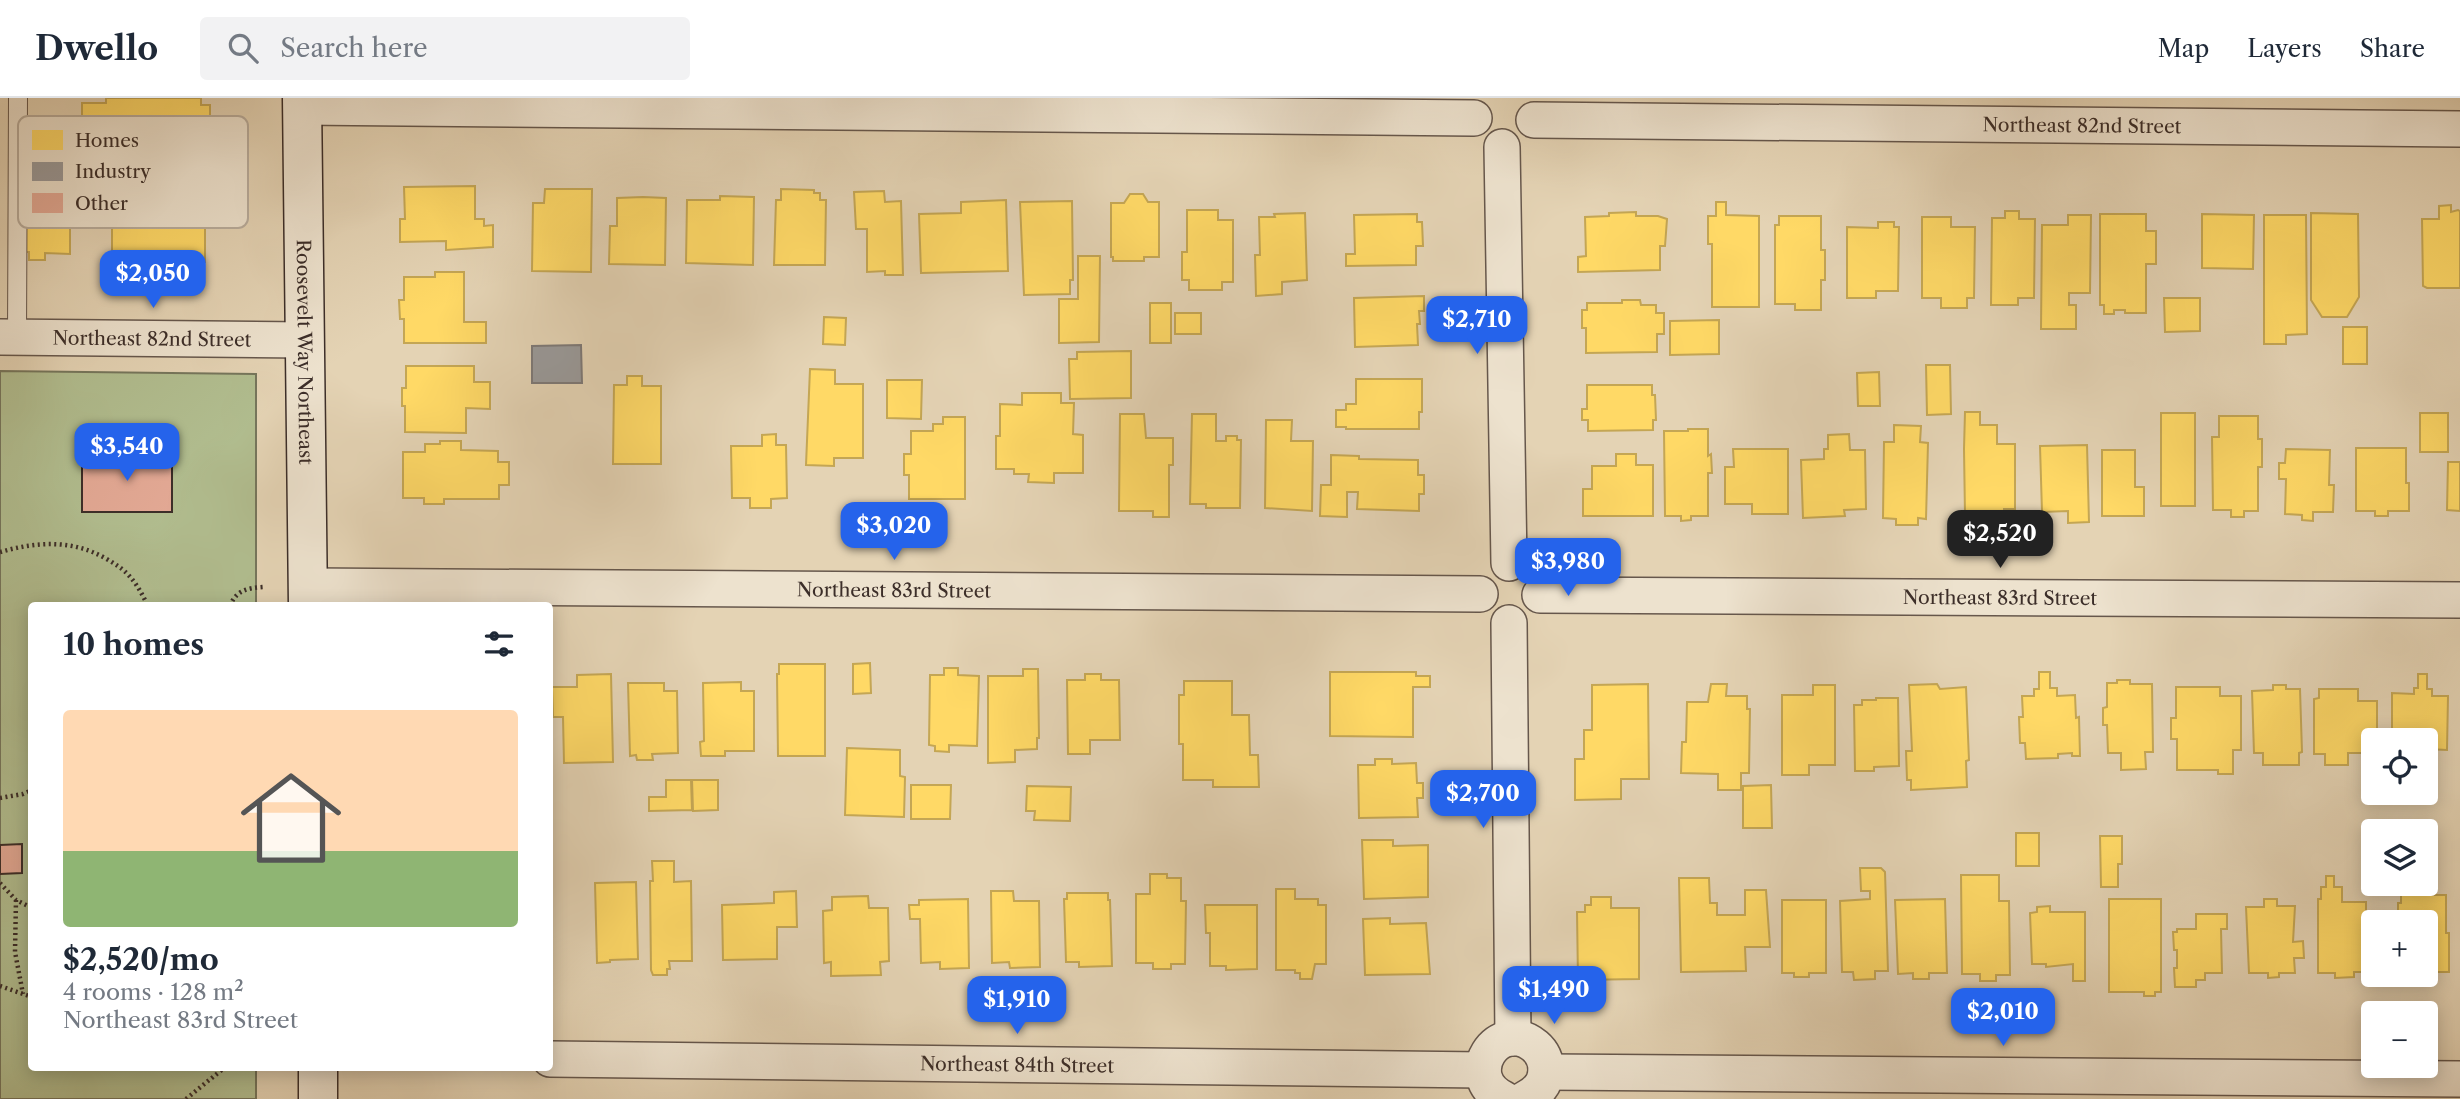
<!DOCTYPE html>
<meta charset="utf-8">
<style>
:root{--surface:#fff;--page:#f2f2f3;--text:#1f2937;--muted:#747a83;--line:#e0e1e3;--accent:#2563eb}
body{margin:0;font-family:"Libre Caslon Text",serif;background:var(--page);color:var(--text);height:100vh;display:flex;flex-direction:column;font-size:26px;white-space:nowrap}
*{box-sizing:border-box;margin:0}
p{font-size:23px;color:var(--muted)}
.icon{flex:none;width:38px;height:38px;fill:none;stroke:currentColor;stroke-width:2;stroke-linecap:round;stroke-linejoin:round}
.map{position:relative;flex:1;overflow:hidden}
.details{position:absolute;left:28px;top:504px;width:525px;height:469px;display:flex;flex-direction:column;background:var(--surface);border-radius:7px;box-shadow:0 4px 18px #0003}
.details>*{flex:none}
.tools{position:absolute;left:2361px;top:630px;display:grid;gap:14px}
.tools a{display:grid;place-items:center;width:77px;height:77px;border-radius:7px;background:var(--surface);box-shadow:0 4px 18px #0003;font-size:35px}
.price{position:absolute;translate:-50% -60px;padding:0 16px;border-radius:14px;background:var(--accent);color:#fff;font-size:23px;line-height:46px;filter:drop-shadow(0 2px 4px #0008)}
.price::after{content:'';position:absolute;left:50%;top:42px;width:21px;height:16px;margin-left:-10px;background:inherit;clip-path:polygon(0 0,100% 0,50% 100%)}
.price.active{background:#222;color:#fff}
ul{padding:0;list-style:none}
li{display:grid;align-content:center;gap:14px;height:371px;padding:0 35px}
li+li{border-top:2px solid var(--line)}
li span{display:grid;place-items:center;height:217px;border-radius:7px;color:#555}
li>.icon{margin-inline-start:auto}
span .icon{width:126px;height:126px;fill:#fffc;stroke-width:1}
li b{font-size:30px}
h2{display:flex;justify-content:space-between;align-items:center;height:84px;padding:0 35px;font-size:30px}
header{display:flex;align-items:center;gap:42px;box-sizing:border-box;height:98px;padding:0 35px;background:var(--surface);border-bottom:2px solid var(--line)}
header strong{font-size:33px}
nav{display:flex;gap:38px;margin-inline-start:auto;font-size:24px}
.search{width:490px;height:63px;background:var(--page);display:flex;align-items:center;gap:18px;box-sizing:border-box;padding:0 24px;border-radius:7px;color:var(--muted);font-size:26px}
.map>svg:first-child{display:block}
.green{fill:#b1bd8f;stroke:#76765c;stroke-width:2}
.homes{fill:#ffd966;stroke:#c4a654;stroke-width:2}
.industry{fill:#999;stroke:#7d7977;stroke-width:2}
.building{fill:#e3a995;stroke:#3c2e29;stroke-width:2}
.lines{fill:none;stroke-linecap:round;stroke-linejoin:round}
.lane-casing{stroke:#66574c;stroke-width:20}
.street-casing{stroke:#66574c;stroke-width:38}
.secondary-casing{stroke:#3c2e29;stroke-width:41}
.path{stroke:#3c2e29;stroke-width:4.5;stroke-dasharray:2 3.5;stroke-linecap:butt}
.lane{stroke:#ede2ce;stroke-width:18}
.street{stroke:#ede2ce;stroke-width:35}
.secondary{stroke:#ede2ce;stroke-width:38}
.labels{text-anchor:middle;stroke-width:7;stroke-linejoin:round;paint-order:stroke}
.street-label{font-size:19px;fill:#3c2e29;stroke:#ede2ce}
.key{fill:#ede2ce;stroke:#b8ac9c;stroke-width:2}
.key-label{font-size:19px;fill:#3c2e29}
</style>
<header>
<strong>Dwello</strong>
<div class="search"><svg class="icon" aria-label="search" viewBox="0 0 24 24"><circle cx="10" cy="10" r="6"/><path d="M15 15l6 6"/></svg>Search here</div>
<nav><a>Map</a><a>Layers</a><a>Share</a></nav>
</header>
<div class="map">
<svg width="2460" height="1001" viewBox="0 0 2460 1001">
<rect width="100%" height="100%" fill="#e4d3b4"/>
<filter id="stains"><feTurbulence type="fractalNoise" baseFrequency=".00286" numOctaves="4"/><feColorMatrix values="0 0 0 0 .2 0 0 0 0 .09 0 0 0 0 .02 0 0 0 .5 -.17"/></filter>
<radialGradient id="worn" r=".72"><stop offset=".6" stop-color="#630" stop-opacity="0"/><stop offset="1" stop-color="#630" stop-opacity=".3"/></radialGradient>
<!-- green -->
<path class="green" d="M0,273L256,276V507L32,508V970H256V1001H0Z"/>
<!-- homes -->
<path class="homes" d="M106,0H201V7H210V31H116V25H82V5H106Z
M25,75H70V156L45,155V162H29V154H24Z
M475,88V121H484V128L493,127V149L446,152V143L400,144V121H405L404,89Z
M545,91H592L591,174L532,173L533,105H544Z
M781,91L814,92V95H820V102H826L825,167H774L776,102H781Z
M884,93L885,104L901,103L903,177H885V173L867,174V131H856L854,94Z
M1130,96H1143L1148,104H1159V159H1144V163H1113V159H1111V105H1124Z
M720,98L754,99L753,167L686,165L687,102H720Z
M643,99L666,100L665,167L609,166L610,128H617V100Z
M1006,102L1008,173L921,175L919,116L961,115V104Z
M1072,103L1073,182H1070V196L1024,197L1020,104Z
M1716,104H1726V117L1759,118V209H1712V146H1708V118H1716Z
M2451,107V114L2458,112L2460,113V190H2427L2423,188L2422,121H2439V108Z
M112,112H205V164H112Z
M1187,112H1218V122H1233V184H1222V192H1189V182H1182V154H1187Z
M2005,113H2019V121H2035L2034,200H2018V207H1991L1992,120H2005Z
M1636,114V118H1658L1667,121L1665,148H1660V172L1578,174V159L1586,158L1585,119L1609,118V115Z
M1305,115L1307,182L1282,184V196L1256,198L1255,157H1260L1259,119H1275L1274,116Z
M2311,115L2358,116L2359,199L2347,219H2322L2311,202Z
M1417,116V124H1422L1423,148H1416V167L1346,168V156H1355L1354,117Z
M2100,116H2146V133H2156V166H2146V215H2125V212H2114V216H2104V207H2100Z
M2202,116L2254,117L2253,171L2202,170Z
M2068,117H2091L2090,195H2069V207H2076V231H2041L2042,127H2068Z
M2264,117H2306L2307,236L2286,237V246H2264Z
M1779,118H1821V152H1825V182H1821V212H1795V206H1775V127H1779Z
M1922,119H1951V129H1975L1974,200H1967V210H1941V200H1922Z
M1878,124H1894V129H1899L1898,193H1876V200H1847V129L1878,130Z
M1078,158H1100L1099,244L1059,245V201H1078Z
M435,174H464V224H486V245H404V221H400L399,202H404V179H435Z
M1424,198V213H1419L1420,226H1417L1418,247L1355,249L1354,200Z
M2164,200H2200V233L2165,234Z
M1622,202H1640L1641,207H1656V215H1664V236H1657V254L1586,255V230H1582V212H1587V205H1622Z
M1150,205H1171V245H1150Z
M1175,215H1201V236H1175Z
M824,219L846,220L845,247L823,246Z
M1719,222V256L1670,257V223Z
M2343,229H2367V266H2343Z
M1131,253V300L1070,301L1069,261H1077V254Z
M1926,267H1950L1951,316L1927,317Z
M406,268H474V284H490V311L466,310V335L405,334V308H402V290H406Z
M810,271L835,272V286H863V360H834V368L806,367Z
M1879,274L1880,308H1858L1857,275Z
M627,278H642V288H661V366H613L614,287H627Z
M1356,281H1422V314H1419V331H1346V329H1336V312H1346V306H1356Z
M887,282H922L921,321L887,320Z
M1587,287H1652V297H1655L1656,322H1653V332L1588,333V322H1582V311H1587Z
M1022,295H1061V305H1074L1073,336L1083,337V375H1054V385L1028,384L1029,376H1014V371H996V338H1000V306L1022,307Z
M1965,314H1980V327H1997V346H2015V411H2004V420H1991V417H1965L1964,351Z
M2161,315H2195V408H2161Z
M2420,315H2448V354H2420Z
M1120,316H1144L1146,340H1173V367H1169V419H1153V413H1119Z
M1192,316H1216V343H1226V338H1237V342H1241L1240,410H1206V406H1190Z
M2219,318H2258V341H2262V369H2258V413H2244V419H2231V412H2213L2212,339H2219Z
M943,319H965V401H909V377H904V356H911V333H933V326H943Z
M1266,322H1292L1291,343H1313L1312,413L1265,410Z
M1894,327L1921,328L1920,344L1928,345L1926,421L1918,420V427H1896V421L1883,420L1884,344H1894Z
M1688,331H1708V358L1711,356L1712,375H1708V418H1691V422L1681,423V418H1665L1664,333H1688Z
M776,336V347H786L787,400L771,401V410H750V400H732L731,348H762V337Z
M1849,336L1850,352H1865L1866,411L1844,412L1845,418L1803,420L1801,362L1824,361V351H1828V337Z
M440,343H461V352L498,353V364H509V387H499V401H444V406H424V400H403V354H425V346H440Z
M2087,347L2089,424L2068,425V413L2042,414L2040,348Z
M2356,350H2406V385H2409V413H2388V418H2375V413H2356Z
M1733,351H1788V416H1752V406H1725V369H1734Z
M2286,351L2330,352L2329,387H2334L2333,414H2313V423L2302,422V417L2285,416L2286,381H2279V365H2285Z
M2102,352H2135V389H2144V418H2102Z
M1616,356H1636V367H1653V418H1583V391H1592V368H1616Z
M1331,357L1359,358V361L1418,362V377H1424V396H1419V413L1357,411L1358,394H1347V419L1320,418L1321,387H1331Z
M2448,364H2460V413L2447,412Z
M870,565L871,595L853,596V566Z
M779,566H825V658H778L777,576H779Z
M944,570H958V577L979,578L977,648L949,647V654L935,653V648L929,647L930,577H944Z
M1023,571H1038L1039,640H1037V651L1015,652V664L988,665V578H1023Z
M1330,574H1416V578H1430V589H1413V639L1330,638Z
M2039,574H2050V590H2057V598L2075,597L2076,620L2079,619L2080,658H2072V655L2058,656V660L2026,661L2025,645H2020L2019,619H2023L2022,598H2034V591H2039Z
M611,576L613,664L564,665L563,619H553L552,589H577V577Z
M1085,576H1101V582H1119L1120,642H1090V656H1068L1067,582H1085Z
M2418,576H2427V591H2432V598H2448L2447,652L2426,651V642H2392V595L2414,596V590H2418Z
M2117,582H2130V586H2152L2153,654H2145L2146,671L2121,672V655H2108L2107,627H2103V610L2107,609V585H2117Z
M1184,583H1232V617H1249L1250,657H1258L1259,689H1213V682H1183V646H1179V597H1184Z
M741,584V593H754V653H725V658H701L700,644L704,643L703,585Z
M628,585H664V593H677L678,655L652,656L653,662H637L636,657L630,658Z
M1648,586L1649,681H1621V701L1575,702V661H1584V632H1592V587Z
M1711,586H1727L1726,598H1747V611H1750L1749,675H1741V692H1718V676L1681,675L1682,644H1686L1687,604H1708Z
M1937,586L1940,591L1966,589L1969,662L1966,663L1967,689L1911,692V682H1907L1906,653H1912L1909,587Z
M1813,587H1835V667H1809V677H1782V597H1813Z
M2273,587H2286V591H2300L2302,654L2299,655V667H2263V655H2254L2252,593L2273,592Z
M2176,589H2220V598H2241V652H2233V676H2218V672H2177V641H2171V620H2176Z
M2319,591H2358V603H2377V642H2373V655H2348V667H2325V656H2314V601L2319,600Z
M1876,600H1898L1899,668L1874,669V673H1855L1854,607H1862V602H1876Z
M847,650L900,652V678L905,679L904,719L845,717Z
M1375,661H1392V666L1416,665L1417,685H1423V700H1417L1418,719L1359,720L1358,667H1375Z
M666,682H691L692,712L649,713V699H666Z
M692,682H718V712L693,713Z
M911,687H951L950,721H911Z
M1771,687L1772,730H1743V688Z
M1027,688L1071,689L1070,723L1034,722L1035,713H1026Z
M2016,735H2039V768H2016Z
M2100,738H2122V766H2118V789H2101Z
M1362,742H1393V748L1428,747V799L1364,801Z
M652,763H674V784L691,783L692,863H669L670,871H667V877H653L651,872L650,783H653Z
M1860,770H1881L1885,774L1888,873H1875V881L1854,882L1853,874H1842L1840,803L1870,801V793H1861Z
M1150,776H1167V780H1181V803H1186L1185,866H1171V871H1153V865H1136V796H1150Z
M1961,777H1999V803H2009L2010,877H1996V883H1980V876H1962Z
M2326,778H2334V789H2342V804H2366V832H2373V874H2354V879L2335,880V875H2318V801H2321V789H2326Z
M1679,780H1709L1710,805H1717V817H1745V792H1766L1770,849H1745L1746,873L1681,874Z
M636,784L638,861L610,862V864L597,865L595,785Z
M1276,791H1295V801H1318V807H1326V866H1315L1312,881H1300V875H1295V872H1276Z
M796,793L797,829H777V861L723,862L722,807L774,805V794Z
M991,793H1013L1014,803H1039L1040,869L1010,870L1009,864L992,865Z
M1067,795H1108V802H1110L1112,868L1079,869V864H1066L1064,801H1067Z
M2401,797H2446V835H2449V874H2432V879H2416V877H2426V824H2398V805H2401Z
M868,798L869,810H888L889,863L880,864L881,877L831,878V864L824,865L823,813L832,812V799Z
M1591,799H1611V810H1639V881L1578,882L1577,814H1585V807H1591Z
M968,801L969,870L940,871V864L921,865L920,821H910L909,807H919V802Z
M1945,801L1947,875H1929V881H1913V875L1898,876L1895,802Z
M2109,801H2161V894H2155V898H2144V894H2109Z
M2264,801H2277V808H2295L2293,844L2303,843L2304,860H2294L2295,875H2279V879L2268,880V875H2249L2246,809H2264Z
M1782,802H1826V875H1809V879H1794V875H1782Z
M1205,807H1257V871L1226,872V868H1210V835H1206Z
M2050,808V814H2085V883H2073V866L2046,869V866H2032L2030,815L2037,814V809Z
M2196,816H2227V831H2221L2222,875H2205V882H2196V889H2175L2174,870H2177V852H2174L2173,834H2177V831H2196Z
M1390,820V826L1426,825L1430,876L1365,877L1363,821Z"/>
<!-- industry -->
<path class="industry" d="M581,247L582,285H532V248Z"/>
<!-- building -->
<path class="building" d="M82,356H172V414H82Z
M22,746V775L0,776V747Z"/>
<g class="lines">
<!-- lane casing -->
<g class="lane-casing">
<path id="lane" d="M17,240L18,0"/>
</g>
<!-- street casing -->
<g class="street-casing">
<g id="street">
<path d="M302,9L1474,20"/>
<path id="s1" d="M1534,22L2460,31"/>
<path d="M1502,49L1509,465"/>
<path id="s2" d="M0,239L305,242"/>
<path id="s3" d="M308,488L1480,496"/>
<path id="s4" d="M1540,497L2460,502"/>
<path d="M1509,525L1513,940"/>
<path id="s5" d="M550,961L1483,972"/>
<path d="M1546,974L2460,981"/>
<path d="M1504,1001C1458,979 1498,918 1535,948C1542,954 1546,962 1546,972C1546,986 1537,995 1525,1001"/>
</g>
</g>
<!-- secondary casing -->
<g class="secondary-casing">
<g id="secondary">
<path id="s6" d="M302,0L308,508"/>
<path d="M318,970V1001"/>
</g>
</g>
<!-- path -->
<path class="path" d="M0,454C36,444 71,441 105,460C115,466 124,471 131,480C138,488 143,498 148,508
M230,508C236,492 248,490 263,489
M0,700L23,696L32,692
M0,785L16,802L32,810
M16,802L15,854L23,896
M0,888L32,899
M186,1001L224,970"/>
<!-- lane -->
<use href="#lane" class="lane"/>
<!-- street -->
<use href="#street" class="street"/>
<!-- secondary -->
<use href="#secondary" class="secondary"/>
</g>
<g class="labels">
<!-- street labels -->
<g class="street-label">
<text dy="7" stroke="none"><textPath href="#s1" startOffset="548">Northeast 82nd Street</textPath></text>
<text dy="7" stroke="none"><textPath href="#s2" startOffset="152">Northeast 82nd Street</textPath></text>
<text dy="7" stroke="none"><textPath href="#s6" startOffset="254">Roosevelt Way Northeast</textPath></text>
<text dy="7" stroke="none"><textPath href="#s3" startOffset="586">Northeast 83rd Street</textPath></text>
<text dy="7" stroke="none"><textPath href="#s4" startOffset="460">Northeast 83rd Street</textPath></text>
<text dy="7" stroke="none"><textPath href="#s5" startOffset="467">Northeast 84th Street</textPath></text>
</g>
</g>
<!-- legend -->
<rect x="18" y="18" width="230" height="112" rx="10" class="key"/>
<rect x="32" y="32" width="31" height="20" fill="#ffd966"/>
<rect x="32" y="64" width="31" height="19" fill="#999"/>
<rect x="32" y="95" width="31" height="20" fill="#e3a995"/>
<g class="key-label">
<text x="75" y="49">Homes</text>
<text x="75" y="80">Industry</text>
<text x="75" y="112">Other</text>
</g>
<rect width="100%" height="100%" filter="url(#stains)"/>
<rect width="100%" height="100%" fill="url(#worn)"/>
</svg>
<div class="tools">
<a><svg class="icon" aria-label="locate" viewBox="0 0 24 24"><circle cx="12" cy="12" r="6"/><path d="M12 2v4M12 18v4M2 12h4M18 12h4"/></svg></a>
<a><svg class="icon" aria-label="layers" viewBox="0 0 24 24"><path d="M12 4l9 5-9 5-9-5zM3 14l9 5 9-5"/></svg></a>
<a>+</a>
<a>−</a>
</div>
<b class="price" style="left:153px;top:212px">$2,050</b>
<b class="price" style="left:1477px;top:258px">$2,710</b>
<b class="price" style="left:127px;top:385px">$3,540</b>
<b class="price" style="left:894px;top:464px">$3,020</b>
<b class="price active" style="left:2000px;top:472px">$2,520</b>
<b class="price" style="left:1568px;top:500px">$3,980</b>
<b class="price" style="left:1483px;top:732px">$2,700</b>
<b class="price" style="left:1554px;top:928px">$1,490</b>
<b class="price" style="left:1017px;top:938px">$1,910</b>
<b class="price" style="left:2003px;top:950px">$2,010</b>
<section class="details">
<h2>10 homes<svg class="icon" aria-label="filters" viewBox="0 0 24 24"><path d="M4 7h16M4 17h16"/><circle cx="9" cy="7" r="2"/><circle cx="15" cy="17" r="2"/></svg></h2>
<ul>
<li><span style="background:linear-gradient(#ffd9b3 65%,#8fb573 0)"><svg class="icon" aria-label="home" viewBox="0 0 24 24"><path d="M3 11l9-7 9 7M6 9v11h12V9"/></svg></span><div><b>$2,520/mo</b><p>4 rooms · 128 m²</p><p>Northeast 83rd Street</p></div></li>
</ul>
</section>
</div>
